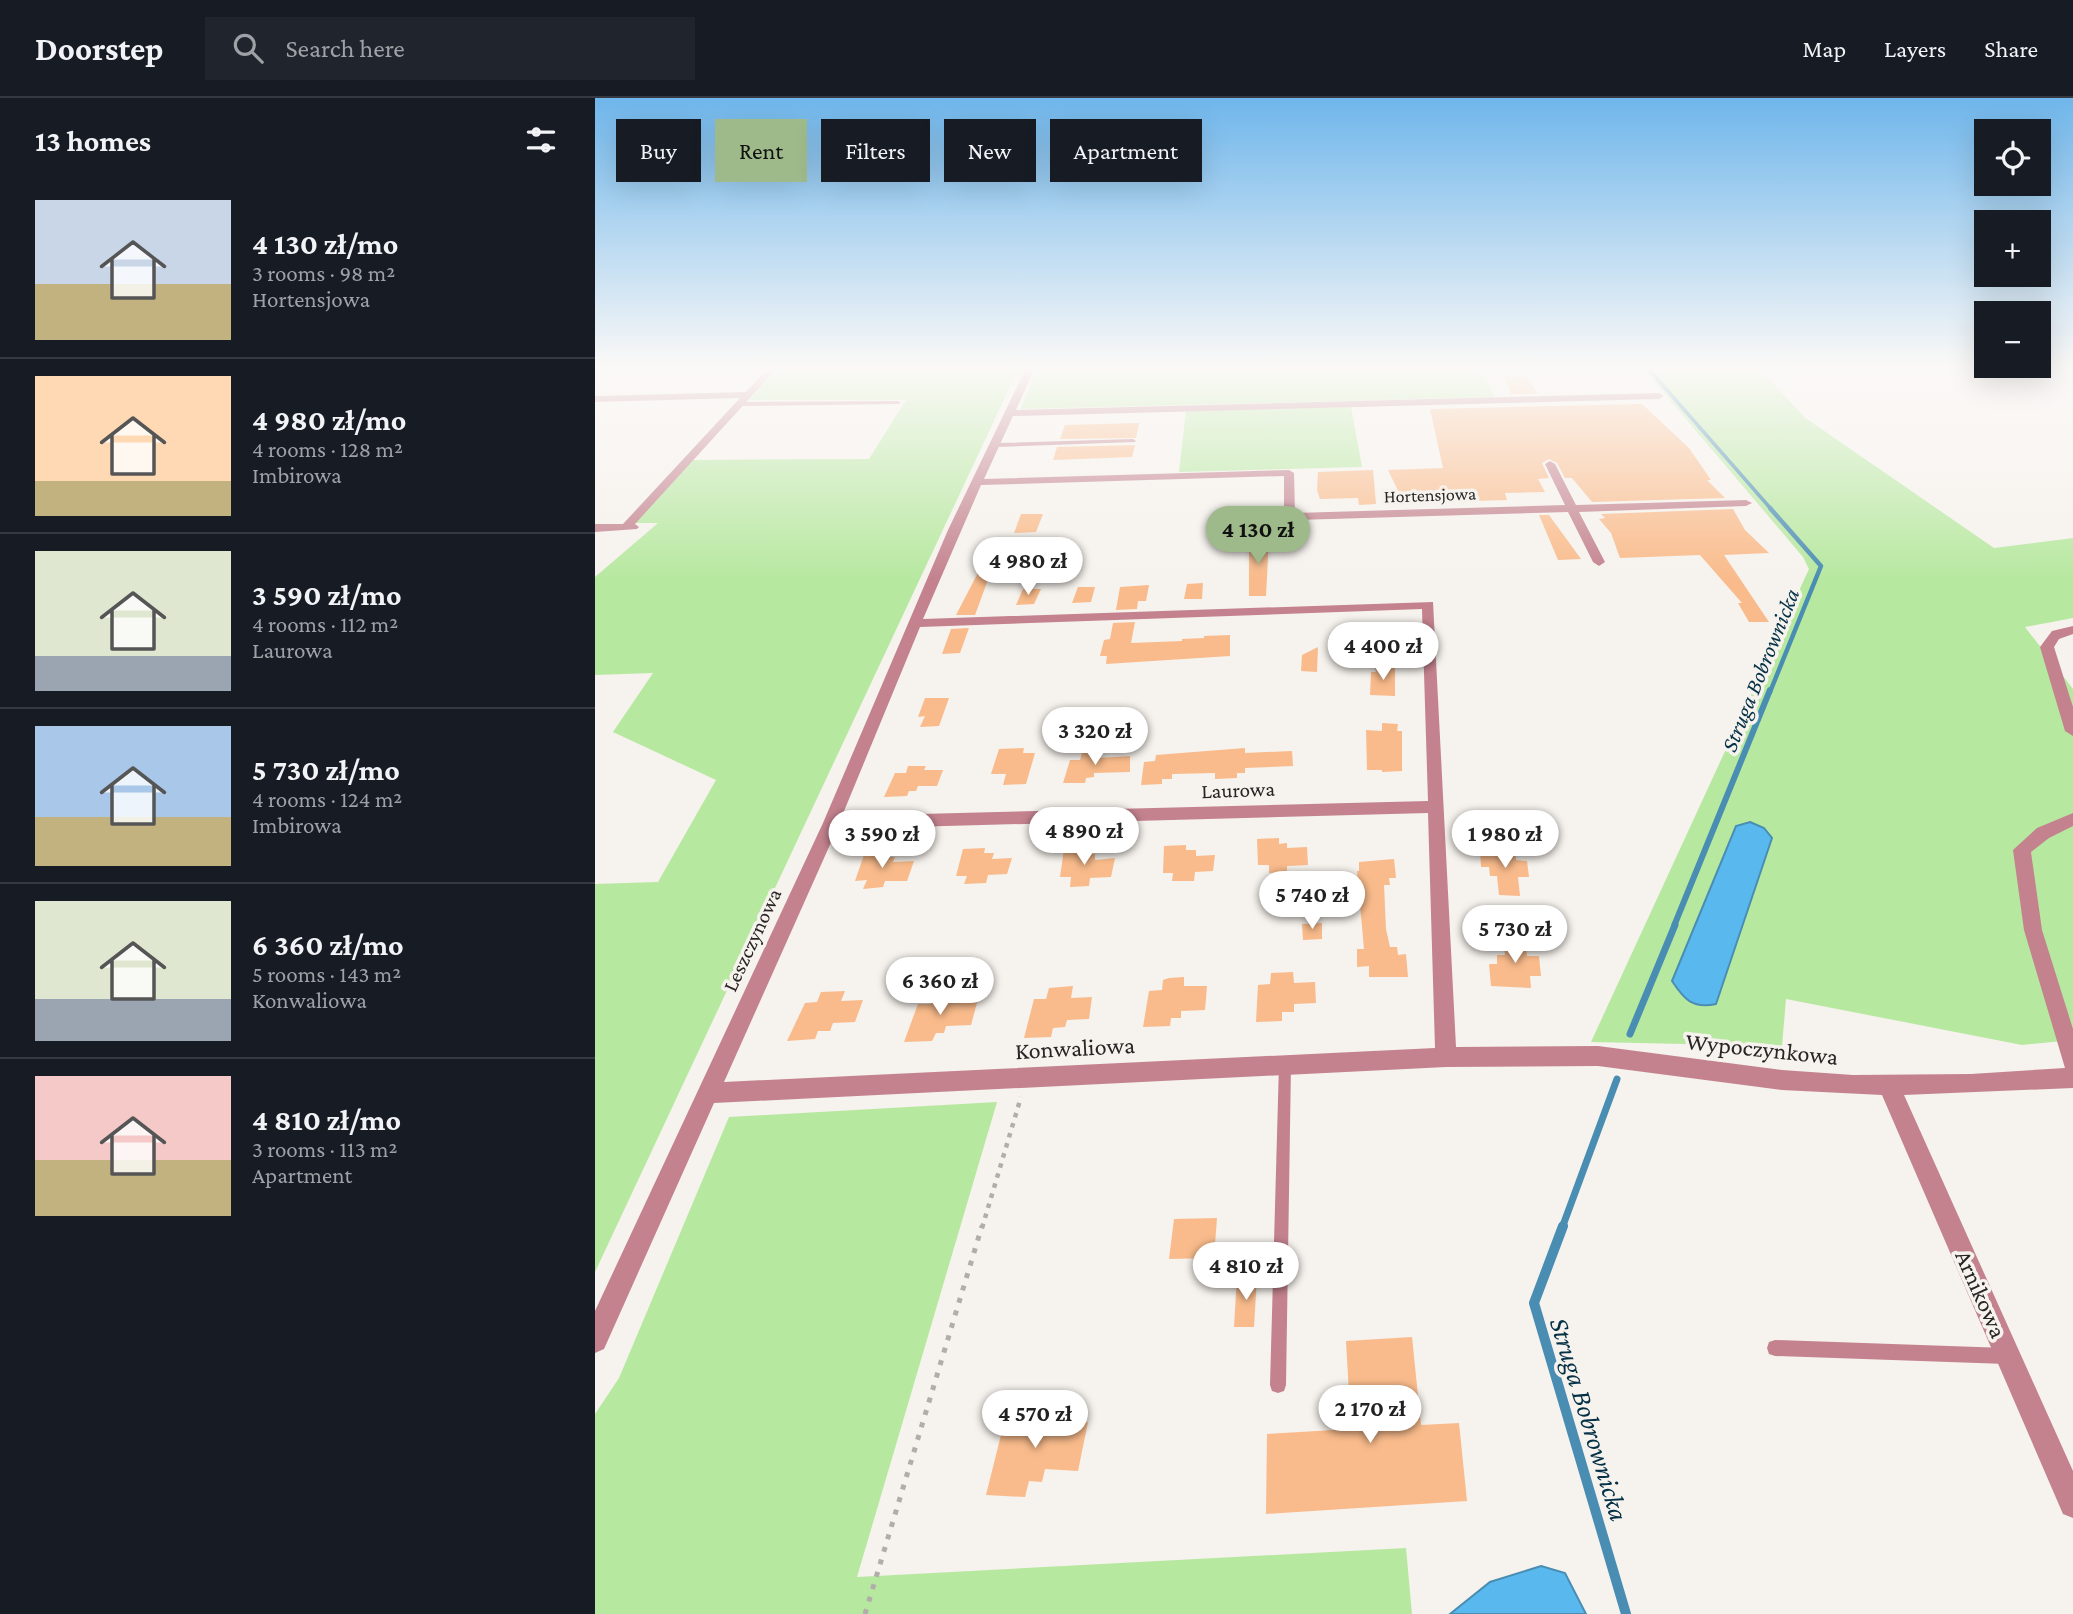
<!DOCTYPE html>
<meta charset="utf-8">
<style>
:root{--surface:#171b24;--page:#20242c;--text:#f1f3f6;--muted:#9ea1a6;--line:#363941;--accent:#9eb98a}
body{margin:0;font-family:"Crimson Pro",serif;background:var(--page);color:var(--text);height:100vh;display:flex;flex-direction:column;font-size:26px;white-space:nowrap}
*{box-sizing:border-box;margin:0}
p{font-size:23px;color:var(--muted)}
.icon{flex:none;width:38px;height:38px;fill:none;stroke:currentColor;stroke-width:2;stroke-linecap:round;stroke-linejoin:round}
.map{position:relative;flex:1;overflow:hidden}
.panel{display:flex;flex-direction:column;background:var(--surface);width:595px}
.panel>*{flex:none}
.guide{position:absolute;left:21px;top:21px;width:665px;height:63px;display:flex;gap:14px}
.controls{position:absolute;left:1379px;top:21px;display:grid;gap:14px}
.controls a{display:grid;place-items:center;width:77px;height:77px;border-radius:0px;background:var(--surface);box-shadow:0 7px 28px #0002;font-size:35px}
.price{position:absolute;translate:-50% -60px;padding:0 16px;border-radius:24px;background:#fff;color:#222;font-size:23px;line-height:46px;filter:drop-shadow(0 2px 4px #0008)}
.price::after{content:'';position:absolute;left:50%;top:42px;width:21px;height:16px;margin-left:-10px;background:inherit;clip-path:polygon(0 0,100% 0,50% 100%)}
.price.active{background:var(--accent);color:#111}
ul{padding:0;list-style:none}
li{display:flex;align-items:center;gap:21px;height:175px;padding:0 35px}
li+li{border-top:2px solid var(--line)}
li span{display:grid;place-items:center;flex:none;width:196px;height:140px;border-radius:0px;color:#555}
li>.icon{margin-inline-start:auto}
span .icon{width:84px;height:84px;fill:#fffc;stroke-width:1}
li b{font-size:30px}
h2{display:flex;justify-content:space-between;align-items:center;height:84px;padding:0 35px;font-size:30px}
.tag{padding:0 24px;border-radius:0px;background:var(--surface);box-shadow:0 7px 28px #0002;font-size:24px;line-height:63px}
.tag.active{background:var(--accent);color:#111}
header{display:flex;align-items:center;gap:42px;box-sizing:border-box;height:98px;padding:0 35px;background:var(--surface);border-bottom:2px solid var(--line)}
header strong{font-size:33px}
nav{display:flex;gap:38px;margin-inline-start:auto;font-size:24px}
.search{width:490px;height:63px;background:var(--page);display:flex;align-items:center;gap:18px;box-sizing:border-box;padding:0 24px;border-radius:0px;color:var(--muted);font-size:26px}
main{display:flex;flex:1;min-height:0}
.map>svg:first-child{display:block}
.green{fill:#b7e8a0}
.water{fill:#59b9ef;stroke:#4a8db2;stroke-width:2}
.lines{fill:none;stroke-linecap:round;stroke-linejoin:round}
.stream-far4{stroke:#4a8db2;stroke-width:3.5}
.stream-far3{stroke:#4a8db2;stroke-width:4.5}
.stream-far2{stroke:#4a8db2;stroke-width:6}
.stream-far1{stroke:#4a8db2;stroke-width:7}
.stream{stroke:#4a8db2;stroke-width:10}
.building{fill:#f9bb8b}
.path-far1{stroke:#b1aeaa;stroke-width:4.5;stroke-dasharray:4.5 6;stroke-linecap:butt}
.path{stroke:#b1aeaa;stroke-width:5;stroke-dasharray:5 8;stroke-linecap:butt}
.service{fill:#c3828e;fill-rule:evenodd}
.minor{fill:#c3828e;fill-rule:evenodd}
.labels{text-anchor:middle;stroke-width:7;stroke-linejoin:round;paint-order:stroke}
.far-street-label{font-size:18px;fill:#282625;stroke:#f6f2ed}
.street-label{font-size:21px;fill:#282625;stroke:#f6f2ed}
.water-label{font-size:23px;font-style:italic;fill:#053147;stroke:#f6f2ed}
.near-street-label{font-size:24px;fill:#282625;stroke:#f6f2ed}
.near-water-label{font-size:28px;font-style:italic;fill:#053147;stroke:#f6f2ed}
</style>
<header>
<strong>Doorstep</strong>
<div class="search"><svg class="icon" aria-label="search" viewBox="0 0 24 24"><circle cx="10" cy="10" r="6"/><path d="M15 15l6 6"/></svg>Search here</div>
<nav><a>Map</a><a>Layers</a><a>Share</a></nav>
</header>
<main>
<section class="panel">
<h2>13 homes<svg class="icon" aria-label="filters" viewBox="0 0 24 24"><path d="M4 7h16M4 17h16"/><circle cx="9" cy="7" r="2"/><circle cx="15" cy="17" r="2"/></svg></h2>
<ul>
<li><span style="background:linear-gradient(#c9d6e8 60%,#c2b280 0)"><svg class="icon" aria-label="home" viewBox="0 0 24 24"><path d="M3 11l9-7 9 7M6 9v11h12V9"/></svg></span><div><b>4 130 zł/mo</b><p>3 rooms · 98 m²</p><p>Hortensjowa</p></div></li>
<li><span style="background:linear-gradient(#ffd9b3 75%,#c2b280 0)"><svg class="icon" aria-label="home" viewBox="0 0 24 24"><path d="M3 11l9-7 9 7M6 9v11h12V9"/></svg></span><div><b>4 980 zł/mo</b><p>4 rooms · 128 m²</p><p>Imbirowa</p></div></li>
<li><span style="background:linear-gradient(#dfe7d0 75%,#9aa5b1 0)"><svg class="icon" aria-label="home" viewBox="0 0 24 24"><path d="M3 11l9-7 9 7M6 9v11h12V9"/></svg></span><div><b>3 590 zł/mo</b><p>4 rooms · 112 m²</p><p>Laurowa</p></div></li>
<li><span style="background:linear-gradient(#a9c7e8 65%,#c2b280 0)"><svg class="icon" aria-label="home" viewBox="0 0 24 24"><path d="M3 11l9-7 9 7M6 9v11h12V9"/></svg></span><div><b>5 730 zł/mo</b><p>4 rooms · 124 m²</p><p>Imbirowa</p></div></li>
<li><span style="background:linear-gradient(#dfe7d0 70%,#9aa5b1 0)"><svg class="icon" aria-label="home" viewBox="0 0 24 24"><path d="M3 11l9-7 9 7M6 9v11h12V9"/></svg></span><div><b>6 360 zł/mo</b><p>5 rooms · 143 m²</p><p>Konwaliowa</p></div></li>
<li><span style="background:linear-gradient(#f6c9c9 60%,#c2b280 0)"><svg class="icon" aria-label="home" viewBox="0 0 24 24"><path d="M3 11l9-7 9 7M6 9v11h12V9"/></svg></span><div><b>4 810 zł/mo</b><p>3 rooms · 113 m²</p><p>Apartment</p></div></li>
</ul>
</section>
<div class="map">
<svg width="1478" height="1516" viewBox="0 0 1478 1516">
<rect width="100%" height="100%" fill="#f6f2ed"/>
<!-- green -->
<path class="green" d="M185,268H885L900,299L425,311L441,275L420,278L0,1174V786L63,784L121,682L18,634L58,575L0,577V479L63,425H40L98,362L274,361L311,302H154Z
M1046,268H1162L1209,319L1399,450L1478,440V520L1430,529L1478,591V942L1427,947L1191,901L1187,948L996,944L1214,471L1208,459Z
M756,309L767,369L584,374L591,313Z
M402,1004L262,1479L811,1450L817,1516H0V1316L24,1280L134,1019Z"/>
<!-- water -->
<path class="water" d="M1155,724L1169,730L1177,740L1121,906C1097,911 1089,901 1077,883L1141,728Z
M946,1468L970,1475L991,1516H855L895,1484Z"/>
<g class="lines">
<!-- stream-far4 -->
<path class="stream-far4" d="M1051,268L1176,411"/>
<!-- stream-far3 -->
<path class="stream-far3" d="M1175,594L1226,468L1175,410"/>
<!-- stream-far2 -->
<path class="stream-far2" d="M1079,828L1175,592"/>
<!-- stream-far1 -->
<path class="stream-far1" d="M1035,936L1080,827
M967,1130L1022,981"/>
<!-- stream -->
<path class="stream" d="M968,1128L939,1205L1031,1516"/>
</g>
<!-- building -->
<path class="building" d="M910,279H931L943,296H916Z
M1047,306L1094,350L1116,382H1112L1130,400L997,404L977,380H970L962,365L954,361L947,365L954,380L943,381L950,394L910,395L912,402L809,405L793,372L848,370L835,311Z
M544,325L541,340L465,341L470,327Z
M540,347L537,359L458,362L462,349Z
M778,372L781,406L764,407L763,400L725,401L722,392L723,374Z
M1138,411L1150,432L1174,455L1129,457L1174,524H1154L1143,505H1147L1105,457L1025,460L1016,435L1004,421L1010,420L1006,416Z
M426,416H448L441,434L419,435Z
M944,417H954L986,461L963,462Z
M654,439L674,440L671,498H654Z
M387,467L397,471L380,517H361Z
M608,485L607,501H589L592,486Z
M554,487L551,503H543L542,511L521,512L525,489Z
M483,489H500L496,504L477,505Z
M428,491H446L439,506L421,507Z
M540,524L536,545L587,543V541L609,540V538L635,537V558L511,566L512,558H505L509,542L515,541L518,525Z
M374,530L365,555L347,556L356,531Z
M723,549L722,574L706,573L707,557Z
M780,570H800V598L775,597L776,574H781Z
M330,600H354L344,628L325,629L330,618L323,619Z
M787,625L803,626L802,633H807V673L787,674V672H772L771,632L787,633Z
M429,650L428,655H440L431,686L408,687L411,676H396L404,651Z
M650,650V655L697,653L698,668L650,670V675H642V680L620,681V675L577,676V681H567V686L546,687L549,664L560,663L561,657Z
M487,655H504L503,660L535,658V674L499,675V679L491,680L490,685H468L475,662H485Z
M313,668H331L329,672H348L342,688H323L321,693H314L312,698L289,699L300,675H311Z
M684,740V746L692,745V750L712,749L713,767L692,768V774L674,775V767H663L662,741Z
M591,747V752H601V758L620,757L618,773L600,774L599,783H577L578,775H568L569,748Z
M390,750L389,755H399L397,761L417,760L412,776L393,777L391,785L369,786L372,778H361L368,751Z
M469,751H492L491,756H500V762L520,760L516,779L495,780L494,788L475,789L476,779H465Z
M885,751L920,753L921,762L932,763L934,779H923L925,798L904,797L902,778H895L894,769H886Z
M270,754H294L291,759H300L298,764L319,763L312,783H290L288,789L268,791L272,782L260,783Z
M799,761L801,780H794L795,787H789L791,831L795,849H802L803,857L811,856L813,879H774V868L762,869V851H769L762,773H764V764Z
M727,825V841L708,842L707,826Z
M908,836L930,837L932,858H944L946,878H935L936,890L896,888L894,866H902V857H910Z
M698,874L699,885L720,884L721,905L699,906V914H687V923L661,924L663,887L675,886L676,875Z
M589,879V888H612L610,912L586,913V920H576L575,928L548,929L554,893L567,892L568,882L574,880Z
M478,888L476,900L497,899L494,921L472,922L470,929L458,930L456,939L429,940L439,901H451L454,890Z
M250,893L246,903L268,902L260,924L238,925L235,933H223L220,941L192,943L210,905L222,904L226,894Z
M339,895H361L359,902L383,901L376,927L351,928L349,935H341L337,943L309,944L323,906H336Z
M622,1120L619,1160L574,1161L579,1121Z
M662,1178L659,1229H639L642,1179Z
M817,1239L826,1327L864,1325L872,1403L671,1416L672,1336L756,1331L751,1243Z
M435,1304L463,1306L460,1322L493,1324L483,1373L450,1371L447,1384L434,1383L430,1399L391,1397L409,1325H430Z"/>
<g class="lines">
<!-- path-far1 -->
<path class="path-far1" d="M387,1130L426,999"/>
<!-- path -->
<path class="path" d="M270,1516L387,1128"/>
<!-- service -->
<path class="service" d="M303,303L305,304V306L145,308L142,306L145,304Z
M538,341L541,343L540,344L402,349L399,347L402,345Z
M690,960L694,962L696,966L691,1287L689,1293L683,1295L677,1293L675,1287L684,966L686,962Z
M1180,1242L1411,1250L1417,1252L1419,1258L1417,1264L1411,1266L1180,1258L1174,1256L1172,1250L1174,1244Z"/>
<!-- minor -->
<path class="minor" d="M175,268H184L40,426L44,429L42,431L0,434V426H28L145,300L0,304V298L151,294Z
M432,268H441L421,312L1064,295L1069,298L1064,301L418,318L389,381L694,372L699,375L700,415L970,407L950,366L955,363L960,366L981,407L1151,402L1157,405L1151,408L984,414L1010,464L1004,468L998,464L973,414L701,422V438L695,442L689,438V378L386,387L328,521L838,504L861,949L1003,948L1187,972L1258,977L1376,976L1470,970L1429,832L1418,752L1442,730L1478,715V728L1454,740L1436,754L1447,832L1478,931V990L1309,997L1478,1373V1420L1468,1416L1287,997L1187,992L1003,968L851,969L119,1005L9,1251L0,1255V1213L228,725L353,432ZM827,511L833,703L247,718L325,529ZM833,715L840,950L129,984L242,731Z
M1478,528V536L1464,541L1459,549L1478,609V638L1470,633L1445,549L1457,533Z"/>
</g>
<!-- sky -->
<linearGradient id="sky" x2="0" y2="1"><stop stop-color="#6fb6eb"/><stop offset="0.56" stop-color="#fbf9f7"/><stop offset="1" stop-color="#fbf9f7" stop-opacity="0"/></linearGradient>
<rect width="1478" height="481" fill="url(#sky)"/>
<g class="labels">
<!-- far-street labels -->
<g class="far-street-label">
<text transform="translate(835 397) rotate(-2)" y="6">Hortensjowa</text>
</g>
<!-- street labels -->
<g class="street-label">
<text transform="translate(643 692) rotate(-2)" y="7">Laurowa</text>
<text transform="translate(157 842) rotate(-65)" y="7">Leszczynowa</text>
</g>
<!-- water labels -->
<g class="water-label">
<text transform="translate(1165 572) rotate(-68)" y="8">Struga Bobrownicka</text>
</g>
<!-- near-street labels -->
<g class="near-street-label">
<text transform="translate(480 950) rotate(-3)" y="8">Konwaliowa</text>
<text transform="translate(1167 951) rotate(6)" y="8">Wypoczynkowa</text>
<text transform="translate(1386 1196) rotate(66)" y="8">Arnikowa</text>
</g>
<!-- near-water labels -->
<g class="near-water-label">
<text transform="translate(995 1321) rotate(73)" y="10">Struga Bobrownicka</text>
</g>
</g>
</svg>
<div class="controls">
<a><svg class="icon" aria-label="locate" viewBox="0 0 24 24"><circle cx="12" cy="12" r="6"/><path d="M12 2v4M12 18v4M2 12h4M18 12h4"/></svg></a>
<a>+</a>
<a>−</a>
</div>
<b class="price active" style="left:663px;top:468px">4 130 zł</b>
<b class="price" style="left:433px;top:499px">4 980 zł</b>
<b class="price" style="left:788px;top:584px">4 400 zł</b>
<b class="price" style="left:500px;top:669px">3 320 zł</b>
<b class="price" style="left:489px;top:769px">4 890 zł</b>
<b class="price" style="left:287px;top:772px">3 590 zł</b>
<b class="price" style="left:910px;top:772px">1 980 zł</b>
<b class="price" style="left:717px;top:833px">5 740 zł</b>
<b class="price" style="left:920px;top:867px">5 730 zł</b>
<b class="price" style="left:345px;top:919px">6 360 zł</b>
<b class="price" style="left:651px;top:1204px">4 810 zł</b>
<b class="price" style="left:775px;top:1347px">2 170 zł</b>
<b class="price" style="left:440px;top:1352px">4 570 zł</b>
<div class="guide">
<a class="tag">Buy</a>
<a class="tag active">Rent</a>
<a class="tag">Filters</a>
<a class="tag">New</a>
<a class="tag">Apartment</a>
</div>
</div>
</main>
